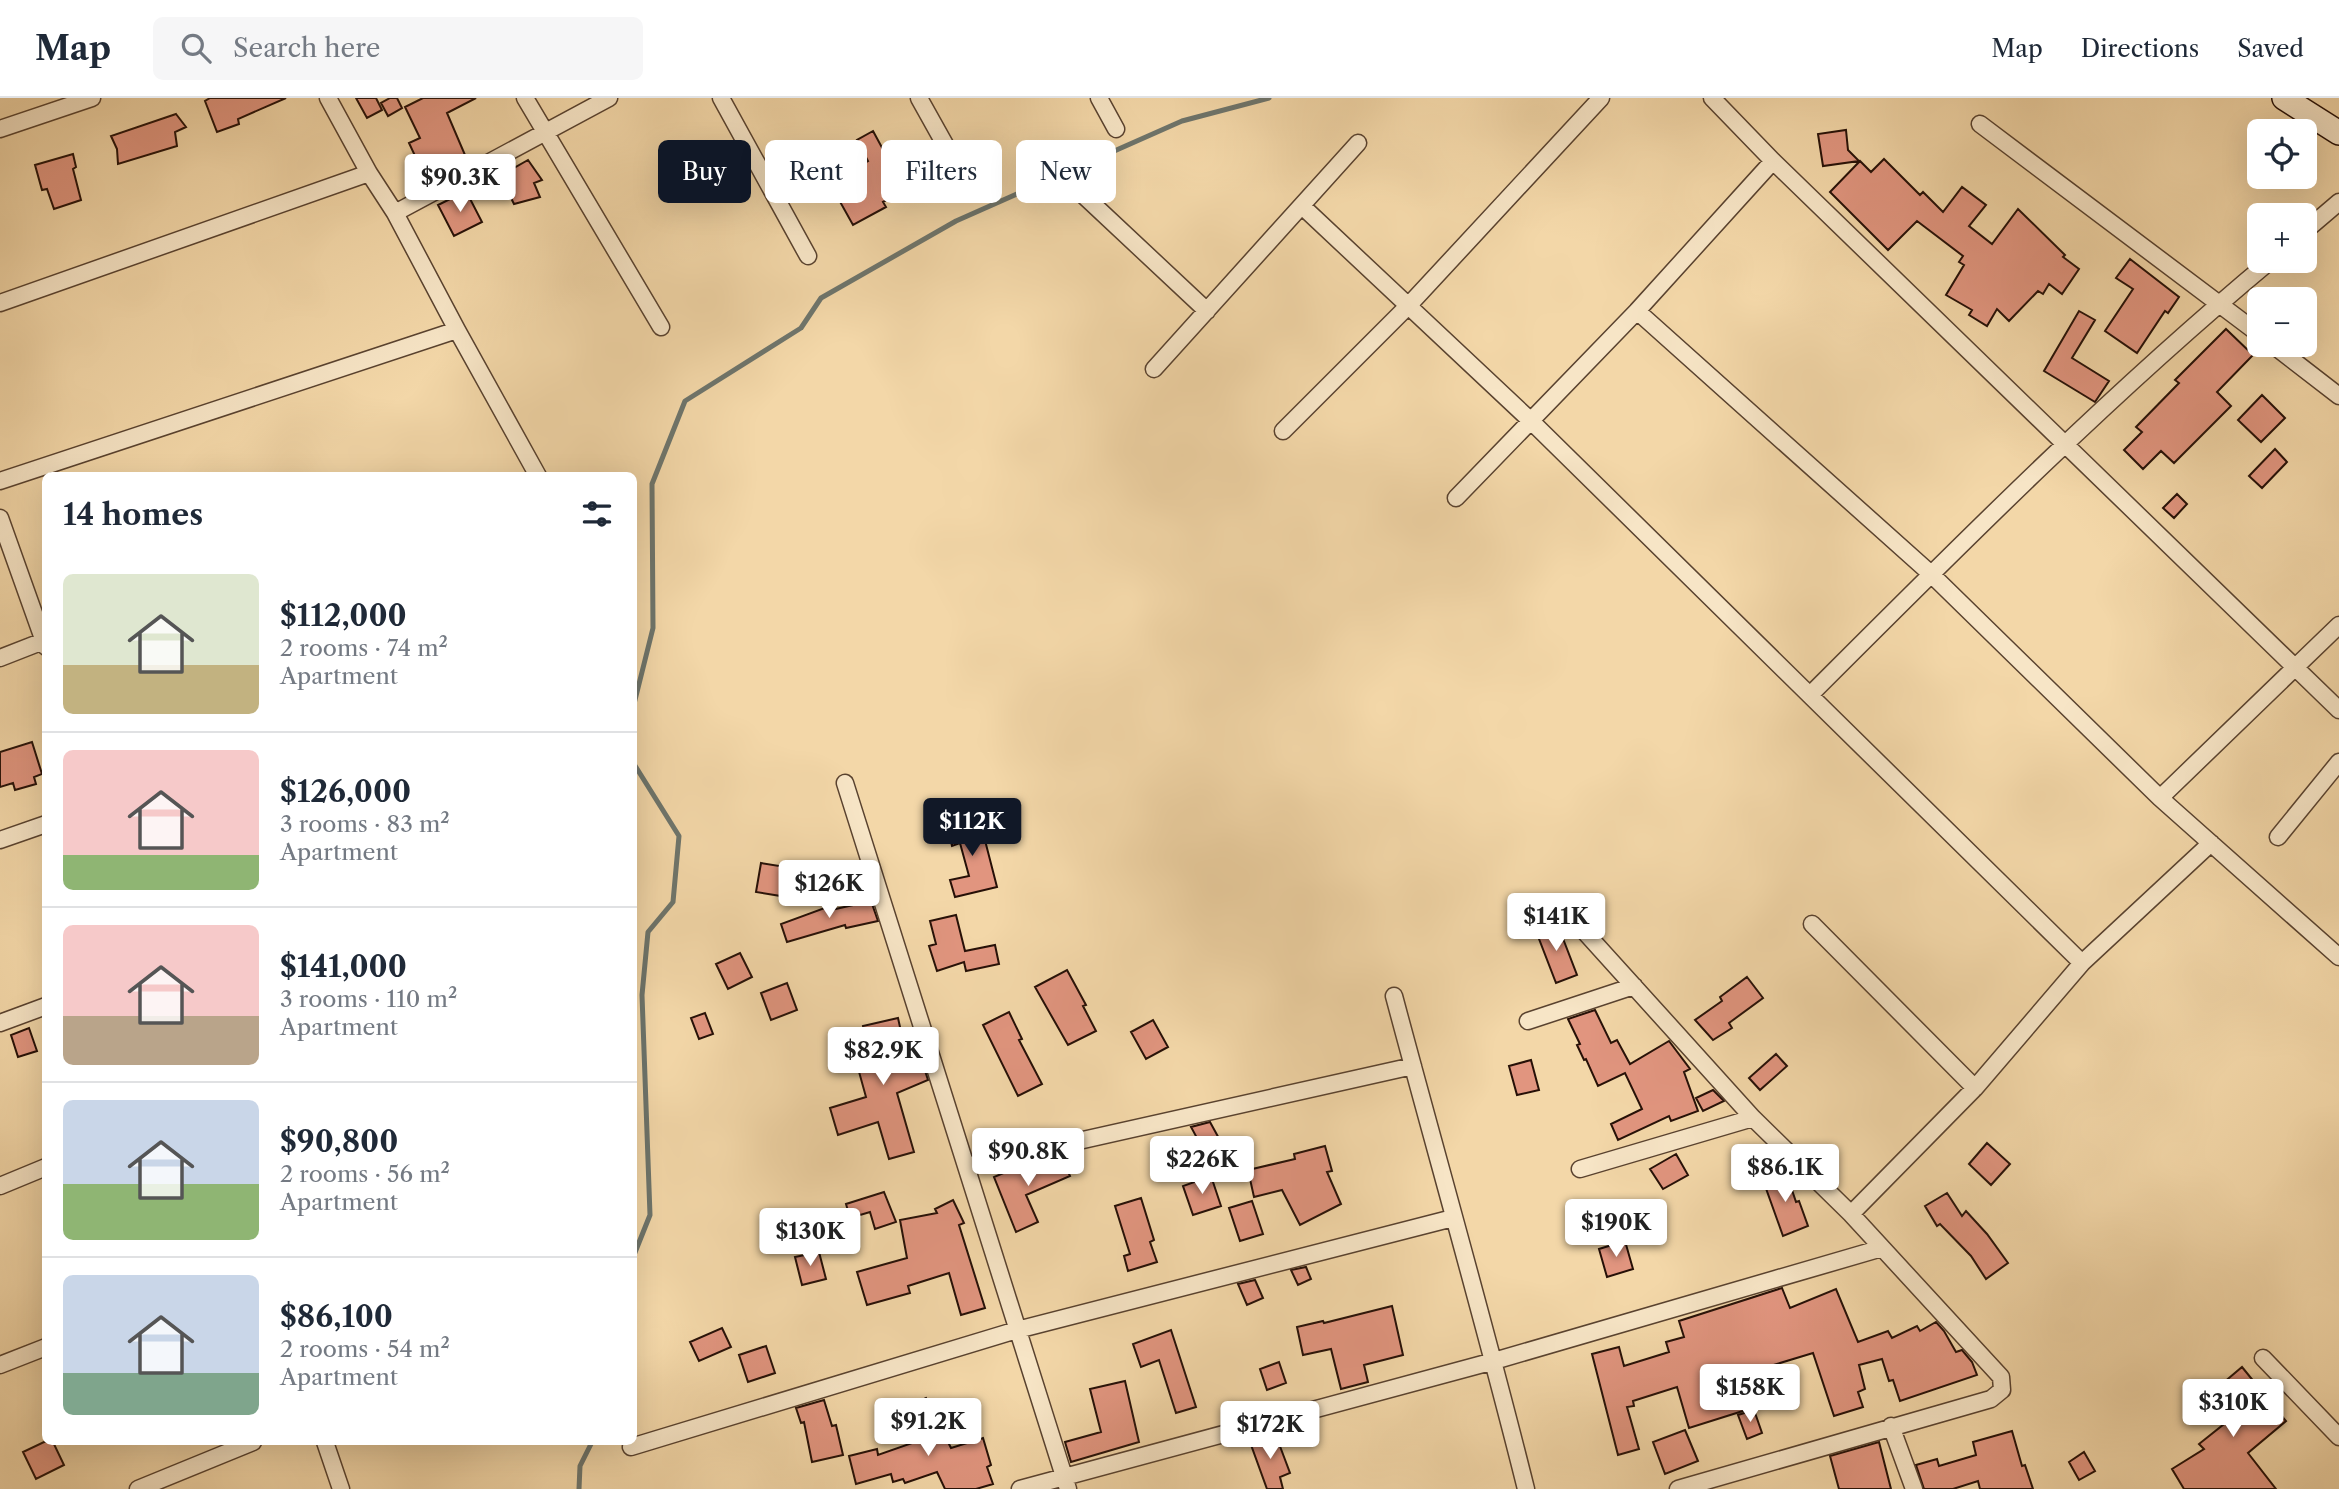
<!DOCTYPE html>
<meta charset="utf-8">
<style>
:root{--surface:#fff;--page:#f6f6f7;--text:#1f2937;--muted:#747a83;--line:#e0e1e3;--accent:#111827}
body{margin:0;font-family:"Libre Caslon Text",serif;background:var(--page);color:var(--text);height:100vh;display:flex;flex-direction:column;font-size:26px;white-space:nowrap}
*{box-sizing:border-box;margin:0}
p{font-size:23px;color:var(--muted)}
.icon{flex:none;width:38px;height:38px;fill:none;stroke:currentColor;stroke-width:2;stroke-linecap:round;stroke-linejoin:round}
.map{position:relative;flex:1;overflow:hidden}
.sheet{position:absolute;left:42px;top:374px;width:595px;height:973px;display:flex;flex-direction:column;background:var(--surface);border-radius:10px;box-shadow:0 7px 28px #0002}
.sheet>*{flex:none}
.banner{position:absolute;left:658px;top:42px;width:665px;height:63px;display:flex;gap:14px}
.buttons{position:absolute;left:2247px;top:21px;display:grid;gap:14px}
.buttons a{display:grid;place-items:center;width:70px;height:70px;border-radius:10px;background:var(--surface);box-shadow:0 7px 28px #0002;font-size:35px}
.price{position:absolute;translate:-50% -60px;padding:0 16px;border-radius:7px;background:#fff;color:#222;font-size:23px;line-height:46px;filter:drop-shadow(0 2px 4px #0008)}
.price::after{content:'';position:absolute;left:50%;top:42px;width:21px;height:16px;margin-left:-10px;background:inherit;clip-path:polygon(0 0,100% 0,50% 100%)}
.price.active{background:var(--accent);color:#fff}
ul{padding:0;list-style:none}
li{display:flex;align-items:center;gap:21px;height:175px;padding:0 21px}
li+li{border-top:2px solid var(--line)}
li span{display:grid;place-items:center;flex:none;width:196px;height:140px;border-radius:10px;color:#555}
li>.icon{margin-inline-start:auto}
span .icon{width:84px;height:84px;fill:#fffc;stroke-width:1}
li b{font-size:30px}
h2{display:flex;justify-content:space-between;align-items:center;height:84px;padding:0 21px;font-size:30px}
.chip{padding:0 24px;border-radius:10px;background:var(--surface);box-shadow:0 7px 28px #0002;font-size:24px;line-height:63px}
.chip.active{background:var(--accent);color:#fff}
header{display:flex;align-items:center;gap:42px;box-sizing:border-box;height:98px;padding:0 35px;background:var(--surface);border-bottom:2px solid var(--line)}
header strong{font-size:33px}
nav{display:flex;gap:38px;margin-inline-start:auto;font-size:24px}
.search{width:490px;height:63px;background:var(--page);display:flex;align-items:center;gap:18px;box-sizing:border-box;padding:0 24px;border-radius:10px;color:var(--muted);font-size:26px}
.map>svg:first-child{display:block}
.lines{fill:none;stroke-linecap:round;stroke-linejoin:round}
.stream{stroke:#6e756c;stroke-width:5}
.building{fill:#e1957f;stroke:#261007;stroke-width:2}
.street-casing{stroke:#59422f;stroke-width:19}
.secondary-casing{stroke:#261007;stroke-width:26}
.street{stroke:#f7e5c6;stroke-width:16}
.secondary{stroke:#f7e5c6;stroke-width:23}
</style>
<header>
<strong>Map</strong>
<div class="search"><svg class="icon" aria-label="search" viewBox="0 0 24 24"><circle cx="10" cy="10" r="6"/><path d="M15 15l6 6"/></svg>Search here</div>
<nav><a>Map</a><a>Directions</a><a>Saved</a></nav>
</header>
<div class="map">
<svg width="2339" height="1391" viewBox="0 0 2339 1391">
<rect width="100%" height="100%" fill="#f3d7a8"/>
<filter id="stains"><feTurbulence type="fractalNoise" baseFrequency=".00286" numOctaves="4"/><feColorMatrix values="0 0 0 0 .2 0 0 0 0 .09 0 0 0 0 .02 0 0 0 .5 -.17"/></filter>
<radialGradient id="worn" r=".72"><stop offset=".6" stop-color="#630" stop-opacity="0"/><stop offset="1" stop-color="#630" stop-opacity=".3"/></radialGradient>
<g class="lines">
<!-- stream -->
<path class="stream" d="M634,606L653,530L652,386L685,303L801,230L821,200L956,123L1182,23L1269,0
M634,666L679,738L673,804L648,834L642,897L650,1117L634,1157
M579,1391L580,1368L592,1344"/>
</g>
<!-- building -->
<path class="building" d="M210,0H286L238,21L239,26L217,34L205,3Z
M356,0H376L382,12L367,20Z
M390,0H397L402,10L388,18L381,5Z
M423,0H476L447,15L465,57L423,75L409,45L420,40L405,9Z
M176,16L186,29L175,34L177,48L118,66L117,51L111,38Z
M1846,32L1848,52L1859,63L1823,68L1818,36Z
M873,33L905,92L883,104L886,109L853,127L829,84L868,63L857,42Z
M73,56L76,69L73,71L81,102L54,111L47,91L42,92L35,67Z
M1884,61L1920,97L1923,94L1943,114L1962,89L1986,107L1969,128L1992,146L2018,111L2065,157L2063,159L2079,171L2062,196L2049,186L2043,196L2038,193L2009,223L1997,211L1987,228L1969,217L1972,212L1946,197L1964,167L1959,164L1963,158L1917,123L1888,152L1830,94L1860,63L1871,74Z
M528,62L542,82L534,85L540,99L514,106L500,78Z
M466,93L482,124L454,138L438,107Z
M2130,161L2179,199L2168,215L2165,213L2137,255L2105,233L2133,191L2116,180Z
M2079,213L2095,222L2072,260L2109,283L2095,304L2044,273Z
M2226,231L2253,257L2217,294L2231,308L2174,365L2161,353L2143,371L2124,352L2142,334L2136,329L2179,285L2175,282Z
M2262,297L2285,320L2261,344L2238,322Z
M2275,351L2287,364L2262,390L2249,378Z
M2177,396L2187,406L2174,420L2163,410Z
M32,644L42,676L34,679L36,686L15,692L13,685L0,689V654Z
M979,719L997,789L955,799L950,782L969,778L960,745L952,748L947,727Z
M761,765L792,770L787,799L756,794Z
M871,803L878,823L846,830L845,827L787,844L781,826L830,808L831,812Z
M956,817L965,853L995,847L999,866L966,873L964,864L937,873L929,848L936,846L930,823Z
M1557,825L1577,877L1556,885L1536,833Z
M740,855L752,879L728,891L716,866Z
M1067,872L1086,907L1083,908L1096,933L1068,947L1035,889Z
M1747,879L1763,900L1729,925L1732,930L1713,942L1695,922L1722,903L1720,899Z
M787,885L797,912L771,922L761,895Z
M1595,912L1611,945L1617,942L1630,966L1669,943L1690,971L1684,974L1698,1013L1671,1023L1669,1018L1618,1042L1611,1026L1642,1011L1625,975L1598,988L1586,961L1584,962L1577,947L1580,946L1568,921Z
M1009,914L1022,941L1019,942L1042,986L1018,998L983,927Z
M705,915L713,936L699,941L691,920Z
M898,920L906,956L918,951L928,982L897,995L914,1054L889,1061L878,1024L838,1037L830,1010L866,999L853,952L867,948L863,928Z
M1153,922L1168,949L1146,961L1131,934Z
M29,930L37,953L18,959L11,937Z
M1776,956L1787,968L1760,992L1749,980Z
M1531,962L1539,992L1517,997L1509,968Z
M1713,992L1724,1003L1703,1013L1696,1000Z
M1210,1024L1227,1055L1210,1064L1191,1029Z
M1987,1045L2010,1066L1991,1087L1969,1066Z
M1325,1048L1332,1073L1327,1074L1341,1106L1300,1127L1282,1092L1254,1099L1248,1072L1295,1061L1294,1056Z
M1676,1056L1688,1077L1663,1091L1650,1071Z
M1061,1058L1070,1078L1026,1097L1038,1124L1016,1134L994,1079L1025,1066Z
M1786,1074L1796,1104L1799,1103L1808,1128L1783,1138L1763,1082Z
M1211,1078L1221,1108L1193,1117L1183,1088Z
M884,1094L896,1124L875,1131L870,1114L850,1120L846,1106Z
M1947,1095L1962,1118L1966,1113L1987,1136L2008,1165L1986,1181L1971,1158L1940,1126L1937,1128L1925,1108Z
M1141,1100L1154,1142L1150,1144L1157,1164L1128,1173L1124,1158L1130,1156L1115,1108Z
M953,1102L964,1125L959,1127L985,1210L961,1217L949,1175L908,1188L910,1195L867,1207L857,1174L907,1160L900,1122L937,1115L935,1111Z
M1252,1103L1263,1136L1240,1143L1229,1110Z
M1625,1143L1633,1171L1607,1179L1599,1151Z
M819,1154L826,1181L802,1187L795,1159Z
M1306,1169L1311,1181L1298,1187L1291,1172Z
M1255,1182L1263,1200L1247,1207L1238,1186Z
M1782,1190L1790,1210L1836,1191L1858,1244L1888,1233L1892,1240L1917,1228L1920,1233L1936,1224L1944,1233L1956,1254L1962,1252L1972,1264L1977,1277L1900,1303L1893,1282L1889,1283L1882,1261L1859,1267L1865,1291L1858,1294L1863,1309L1834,1318L1813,1255L1737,1278L1746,1312L1689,1330L1677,1289L1633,1303L1634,1308L1627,1309L1639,1351L1618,1357L1592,1256L1619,1249L1624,1268L1669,1254L1666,1244L1684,1239L1679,1223Z
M1392,1208L1403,1257L1364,1267L1368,1284L1341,1291L1331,1251L1303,1257L1297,1229L1323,1223L1324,1225Z
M722,1230L731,1249L699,1263L690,1244Z
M1171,1232L1196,1309L1176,1315L1159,1262L1141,1269L1133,1246Z
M766,1248L775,1275L748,1284L739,1257Z
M1279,1264L1286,1285L1267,1292L1260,1271Z
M2242,1269L2286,1323L2248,1355L2276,1391H2184L2172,1371L2204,1351L2199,1346L2224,1326L2203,1302Z
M1125,1283L1139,1344L1071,1364L1065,1344L1101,1334L1090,1291Z
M926,1300L951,1350L983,1340L991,1367L987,1369L993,1386L976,1391H945L937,1374L905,1385L903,1381L893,1384L891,1376L856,1386L849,1358L877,1351L878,1357L918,1343L916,1339L921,1336L908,1308Z
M824,1302L832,1328L836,1327L843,1357L812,1364L804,1324L801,1325L796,1310Z
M1754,1312L1762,1335L1747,1341L1738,1317Z
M1685,1332L1698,1363L1665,1376L1653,1344Z
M2012,1333L2022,1368L2025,1367L2033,1391H1980L1978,1383L1953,1391H1924L1916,1367L1937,1361L1939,1368L1976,1357L1973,1344Z
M1275,1335L1290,1375L1280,1379L1283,1391H1267L1250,1344Z
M44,1344H53L64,1367L36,1381L23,1354Z
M1879,1344L1891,1391H1839L1830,1358Z
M2084,1354L2095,1373L2079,1382L2069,1364Z"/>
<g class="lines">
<!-- street casing -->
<g class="street-casing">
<path id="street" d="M328,0L369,75L395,115L457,232L538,378
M525,0L661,229
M721,0L808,158
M919,0L967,86
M1099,0L1116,31
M1712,0L1773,63L2339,612
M1980,26L2259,236
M0,31L92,0
M1080,94L1207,213
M1302,108L1531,323L2082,865
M395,115L609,0
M2305,133L2339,104
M0,205L369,75
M1637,213L1931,476L2160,700L2339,859
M2273,247L2339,298
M1154,271L1358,45
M1283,333L1409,207L1601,0
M0,383L457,232
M1456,400L1637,213L1773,63
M0,420L46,549
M0,560L46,542
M1810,597C1959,448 2108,298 2270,163
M845,685L1068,1391
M2160,700L2339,527
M2278,739L2339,664
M0,742L46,726
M1812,826L1975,990
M1583,832L1753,1020L1851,1116L2001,1279L2002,1292L1991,1301L1678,1391
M1394,898C1438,1063 1485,1226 1526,1391
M1528,923L1634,888
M0,925L46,908
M967,1068L1413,968
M1580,1071L1753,1020
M0,1088L46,1069
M1851,1116L1975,990L2082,865L2211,745
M2263,1260L2339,1339
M0,1267L46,1249
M1891,1328L1914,1391
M325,1344L341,1391
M631,1349L1017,1232L1453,1120
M138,1391L253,1344
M1020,1391L1494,1263L1882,1150"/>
</g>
<!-- secondary casing -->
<g class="secondary-casing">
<path id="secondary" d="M2284,0L2339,35"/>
</g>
<!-- street -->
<use href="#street" class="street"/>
<!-- secondary -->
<use href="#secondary" class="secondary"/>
</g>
<rect width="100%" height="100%" filter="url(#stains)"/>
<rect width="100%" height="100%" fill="url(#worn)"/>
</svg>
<div class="buttons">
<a><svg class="icon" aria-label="locate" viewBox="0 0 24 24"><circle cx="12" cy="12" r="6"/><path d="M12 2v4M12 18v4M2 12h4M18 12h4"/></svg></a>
<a>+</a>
<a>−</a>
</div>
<b class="price" style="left:460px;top:116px">$90.3K</b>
<b class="price active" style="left:972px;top:760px">$112K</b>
<b class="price" style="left:829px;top:822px">$126K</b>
<b class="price" style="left:1556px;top:855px">$141K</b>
<b class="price" style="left:883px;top:989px">$82.9K</b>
<b class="price" style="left:1028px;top:1090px">$90.8K</b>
<b class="price" style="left:1202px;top:1098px">$226K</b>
<b class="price" style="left:1785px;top:1106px">$86.1K</b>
<b class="price" style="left:1616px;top:1161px">$190K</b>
<b class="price" style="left:810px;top:1170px">$130K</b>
<b class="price" style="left:1750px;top:1326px">$158K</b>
<b class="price" style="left:2233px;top:1341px">$310K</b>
<b class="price" style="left:928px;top:1360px">$91.2K</b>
<b class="price" style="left:1270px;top:1363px">$172K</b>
<div class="banner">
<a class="chip active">Buy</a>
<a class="chip">Rent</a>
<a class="chip">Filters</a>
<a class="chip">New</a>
</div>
<section class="sheet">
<h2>14 homes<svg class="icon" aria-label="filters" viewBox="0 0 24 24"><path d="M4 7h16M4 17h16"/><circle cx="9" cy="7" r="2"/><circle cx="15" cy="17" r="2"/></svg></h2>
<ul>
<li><span style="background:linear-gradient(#dfe7d0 65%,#c2b280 0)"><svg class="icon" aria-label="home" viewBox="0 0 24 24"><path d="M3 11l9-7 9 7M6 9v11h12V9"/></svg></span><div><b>$112,000</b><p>2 rooms · 74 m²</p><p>Apartment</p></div></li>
<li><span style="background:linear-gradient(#f6c9c9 75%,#8fb573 0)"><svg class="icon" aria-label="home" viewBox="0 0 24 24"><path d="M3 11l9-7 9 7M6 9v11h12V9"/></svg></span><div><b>$126,000</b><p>3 rooms · 83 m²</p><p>Apartment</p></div></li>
<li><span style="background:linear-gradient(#f6c9c9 65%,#b9a48a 0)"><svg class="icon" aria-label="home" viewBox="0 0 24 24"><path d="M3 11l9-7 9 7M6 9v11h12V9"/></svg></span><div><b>$141,000</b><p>3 rooms · 110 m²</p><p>Apartment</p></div></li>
<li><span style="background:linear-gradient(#c9d6e8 60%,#8fb573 0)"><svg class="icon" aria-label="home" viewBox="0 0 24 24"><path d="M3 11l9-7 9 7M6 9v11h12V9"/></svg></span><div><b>$90,800</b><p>2 rooms · 56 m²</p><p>Apartment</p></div></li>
<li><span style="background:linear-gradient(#c9d6e8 70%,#7fa58c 0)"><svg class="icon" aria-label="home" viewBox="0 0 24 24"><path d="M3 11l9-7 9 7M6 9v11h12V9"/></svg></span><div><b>$86,100</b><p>2 rooms · 54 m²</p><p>Apartment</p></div></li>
</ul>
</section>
</div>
